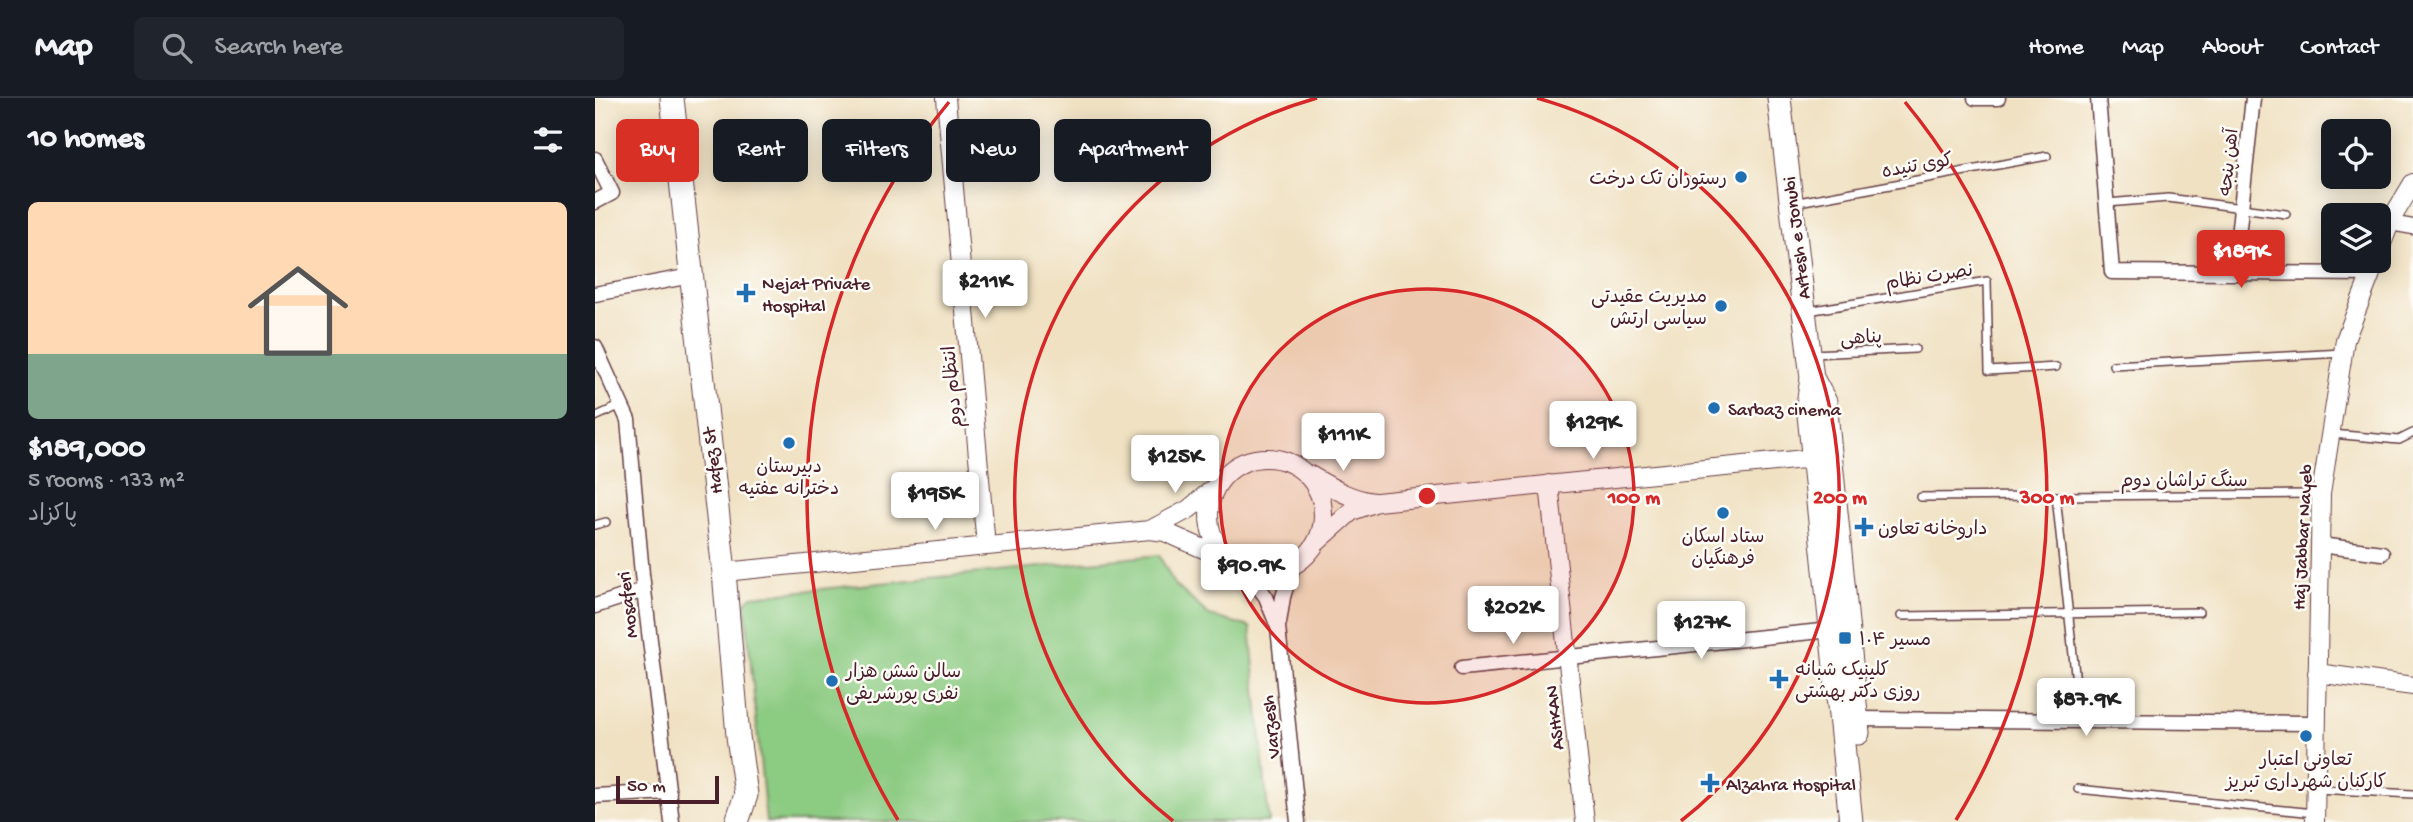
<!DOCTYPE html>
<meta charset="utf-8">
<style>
:root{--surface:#171b24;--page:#20242c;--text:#f1f3f6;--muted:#9ea1a6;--line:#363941;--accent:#d93025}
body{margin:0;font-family:"Gochi Hand","Playpen Sans Arabic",sans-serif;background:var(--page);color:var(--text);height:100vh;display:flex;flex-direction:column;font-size:26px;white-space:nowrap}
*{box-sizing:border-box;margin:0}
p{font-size:23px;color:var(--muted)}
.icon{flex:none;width:38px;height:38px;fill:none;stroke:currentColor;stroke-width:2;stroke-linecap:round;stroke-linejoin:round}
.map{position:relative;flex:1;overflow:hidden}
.panel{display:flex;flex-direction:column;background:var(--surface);width:595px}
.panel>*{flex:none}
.top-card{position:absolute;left:21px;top:21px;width:665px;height:63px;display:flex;gap:14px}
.tools{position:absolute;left:1726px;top:21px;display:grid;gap:14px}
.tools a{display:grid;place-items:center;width:70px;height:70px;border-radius:10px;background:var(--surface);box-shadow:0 4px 18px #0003;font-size:35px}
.scale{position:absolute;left:21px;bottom:18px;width:103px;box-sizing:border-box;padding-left:7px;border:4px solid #4a1f2b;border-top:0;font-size:19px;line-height:24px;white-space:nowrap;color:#4a1f2b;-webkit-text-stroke:5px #fdfcf7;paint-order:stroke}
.price{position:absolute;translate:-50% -60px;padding:0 16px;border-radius:7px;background:#fff;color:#222;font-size:23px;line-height:46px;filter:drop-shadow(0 2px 4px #0008)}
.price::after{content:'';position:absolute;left:50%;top:42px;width:21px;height:16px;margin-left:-10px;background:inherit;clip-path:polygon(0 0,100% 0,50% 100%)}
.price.current{background:var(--accent);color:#fff}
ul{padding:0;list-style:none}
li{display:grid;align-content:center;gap:14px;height:371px;padding:0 28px}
li span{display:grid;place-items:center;height:217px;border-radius:10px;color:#555}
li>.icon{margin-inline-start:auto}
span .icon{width:126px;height:126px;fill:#fffc;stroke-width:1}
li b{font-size:30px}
h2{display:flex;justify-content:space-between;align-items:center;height:84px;padding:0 28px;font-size:30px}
.pill{padding:0 24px;border-radius:10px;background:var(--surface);box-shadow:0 4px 18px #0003;font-size:24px;line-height:63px}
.pill.current{background:var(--accent);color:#fff}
header{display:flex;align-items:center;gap:42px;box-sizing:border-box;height:98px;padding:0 35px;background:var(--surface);border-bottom:2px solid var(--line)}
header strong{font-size:33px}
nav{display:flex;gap:38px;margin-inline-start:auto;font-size:24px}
.search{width:490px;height:63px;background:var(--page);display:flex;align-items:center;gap:18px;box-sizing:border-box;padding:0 24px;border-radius:10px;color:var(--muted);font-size:26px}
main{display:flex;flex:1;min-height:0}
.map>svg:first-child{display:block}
.green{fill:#8ccb82;stroke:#6b7556;stroke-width:2}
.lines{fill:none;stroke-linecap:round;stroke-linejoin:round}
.service-casing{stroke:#633c42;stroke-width:10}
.minor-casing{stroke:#633c42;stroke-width:17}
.tertiary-casing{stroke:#633c42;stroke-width:20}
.primary-casing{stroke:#633c42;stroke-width:25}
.service{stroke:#fff;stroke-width:7}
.minor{stroke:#fff;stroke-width:14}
.tertiary{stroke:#fff;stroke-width:18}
.primary{stroke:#fff;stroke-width:23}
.ring{fill:none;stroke:#d62828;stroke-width:3.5}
.poi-dot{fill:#1f6fb2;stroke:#fdfcf7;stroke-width:2.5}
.labels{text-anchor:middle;stroke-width:5;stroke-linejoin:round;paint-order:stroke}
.street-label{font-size:19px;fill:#4a1f2b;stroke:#fdfcf7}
.poi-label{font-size:19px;fill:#4a1f2b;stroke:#fdfcf7;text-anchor:start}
.centre{fill:#d62828;stroke:#fdfcf7;stroke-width:3.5}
.ring-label{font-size:21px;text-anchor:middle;font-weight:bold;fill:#d62828;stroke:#fdfcf7;stroke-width:5;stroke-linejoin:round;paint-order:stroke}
</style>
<header>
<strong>Map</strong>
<div class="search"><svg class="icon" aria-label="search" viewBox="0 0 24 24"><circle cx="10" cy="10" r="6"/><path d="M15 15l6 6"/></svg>Search here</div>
<nav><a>Home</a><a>Map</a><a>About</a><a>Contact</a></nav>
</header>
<main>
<section class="panel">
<h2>10 homes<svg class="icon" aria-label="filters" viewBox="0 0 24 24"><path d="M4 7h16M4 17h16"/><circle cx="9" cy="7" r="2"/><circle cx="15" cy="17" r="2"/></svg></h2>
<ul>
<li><span style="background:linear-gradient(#ffd9b3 70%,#7fa58c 0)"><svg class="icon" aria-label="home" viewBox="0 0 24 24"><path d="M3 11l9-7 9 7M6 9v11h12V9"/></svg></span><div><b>$189,000</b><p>5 rooms · 133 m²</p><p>پاکزاد</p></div></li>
</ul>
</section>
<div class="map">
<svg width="1818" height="724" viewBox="0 0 1818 724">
<rect width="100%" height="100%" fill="#fdfcf7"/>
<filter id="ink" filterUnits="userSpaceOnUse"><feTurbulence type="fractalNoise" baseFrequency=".0143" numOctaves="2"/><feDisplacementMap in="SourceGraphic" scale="14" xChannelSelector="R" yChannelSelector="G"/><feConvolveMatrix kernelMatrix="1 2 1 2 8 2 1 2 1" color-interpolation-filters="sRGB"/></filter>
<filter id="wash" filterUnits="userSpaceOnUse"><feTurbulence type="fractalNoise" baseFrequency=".00686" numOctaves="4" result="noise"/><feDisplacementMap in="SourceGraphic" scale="28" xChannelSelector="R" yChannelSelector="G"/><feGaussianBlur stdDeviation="1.57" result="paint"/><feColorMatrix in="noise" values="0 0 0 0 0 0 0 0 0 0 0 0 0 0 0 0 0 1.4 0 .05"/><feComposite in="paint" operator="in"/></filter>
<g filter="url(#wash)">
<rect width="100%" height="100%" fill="#f0e1c2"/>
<!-- green -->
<path class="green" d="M564,457L579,486L615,518L655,529L674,724H171L150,505L157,498Z"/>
</g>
<g filter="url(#ink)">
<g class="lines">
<!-- service casing -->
<g class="service-casing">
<path id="service" d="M1198,105L1452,58
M1512,105L1573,100L1691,116
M1213,213L1392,183L1394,273L1461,269
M1218,256L1320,251
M1518,267L1748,255
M0,319L26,307
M1737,336L1804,342L1818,335
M1461,398L1485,622
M1326,399L1725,396
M0,427L11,424
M1306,518L1604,514
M1483,691L1719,715
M1721,691L1818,696"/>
</g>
<!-- minor casing -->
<g class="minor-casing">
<path id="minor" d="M1380,0H1403
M1503,0L1517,174L1776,176
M0,61L17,95L0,104
M1795,125L1818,129
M1639,175L1658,0
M0,196L96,178
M0,249L33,322L47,476L77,724
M1725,447L1787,455
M650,471L671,499L683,529L703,724
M0,508L49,492
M684,525L688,499L698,467
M867,570L1236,532
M1262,621L1721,625
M0,698L74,694"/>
</g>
<!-- tertiary casing -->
<g class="tertiary-casing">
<path id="tertiary" d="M351,0L391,448
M1783,156L1797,120L1818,85
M614 417a57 57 0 1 1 114 0a57 57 0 1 1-114 0Z
M715,377C736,389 754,401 779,404
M954,386L990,724
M555,432L594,411L619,390
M721,445L757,413L782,404L1219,360
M129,474L555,432L570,434L636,463
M1722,575L1818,588
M1720,724L1726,396L1750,242L1781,163"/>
</g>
<!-- primary casing -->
<g class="primary-casing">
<path id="primary" d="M77,0L129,474L143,638L151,697L142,724
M1184,0L1217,280L1213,307L1256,724
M1217,280L1230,304L1263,635"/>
</g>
<!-- service -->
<use href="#service" class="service"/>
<!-- minor -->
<use href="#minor" class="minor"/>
<!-- tertiary -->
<use href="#tertiary" class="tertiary"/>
<!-- primary -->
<use href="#primary" class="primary"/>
</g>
</g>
<!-- distance rings -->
<circle cx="832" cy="398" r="207" fill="#d62828" fill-opacity=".12"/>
<g class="ring">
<circle cx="832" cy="398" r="207"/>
<path d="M578 723A413 413 0 0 1 722 0M942 0A413 413 0 0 1 1086 723"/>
<path d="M303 722A620 620 0 0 1 354 4M1310 4A620 620 0 0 1 1361 722"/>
</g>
<!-- markers -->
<g class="poi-dot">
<circle cx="1146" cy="79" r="7"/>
<path d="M147.5 184.5h7v7h7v7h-7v7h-7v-7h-7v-7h7z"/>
<circle cx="1126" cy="208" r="7"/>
<circle cx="1119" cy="310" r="7"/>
<circle cx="194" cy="345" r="7"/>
<circle cx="1128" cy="415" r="7"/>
<path d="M1265.5 418.5h7v7h7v7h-7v7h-7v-7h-7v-7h7z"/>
<rect x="1243" y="533" width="14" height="14" rx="3.5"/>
<path d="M1180.5 570.5h7v7h7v7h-7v7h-7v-7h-7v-7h7z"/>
<circle cx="237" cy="583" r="7"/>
<circle cx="1711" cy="638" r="7"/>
<path d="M1111.5 674.5h7v7h7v7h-7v7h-7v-7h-7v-7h7z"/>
</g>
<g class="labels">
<!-- street labels -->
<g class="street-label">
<text transform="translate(1632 64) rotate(-84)" y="7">آهن پنجه</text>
<text transform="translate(1322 66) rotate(-10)" y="7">کوی تنیده</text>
<text transform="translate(1200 140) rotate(-97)" y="7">Artesh e Jonubi</text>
<text transform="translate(1334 177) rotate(-9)" y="7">نصرت نظام</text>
<text transform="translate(1266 238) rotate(-3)" y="7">پناهی</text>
<text transform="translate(356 289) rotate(-95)" y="7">انتظام دوم</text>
<text transform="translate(116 363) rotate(-97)" y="7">Hafez St</text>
<text x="1589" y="388">سنگ تراشان دوم</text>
<text transform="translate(1706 439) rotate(-87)" y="7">Haj Jabbar Nayeb</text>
<text transform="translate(31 507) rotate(-97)" y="7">Mosaferi</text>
<text transform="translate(958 620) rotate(-96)" y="7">ASHKAN</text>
<text transform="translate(674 629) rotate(-96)" y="7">Varzesh</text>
</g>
<!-- poi labels -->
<g class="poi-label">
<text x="1132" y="86" text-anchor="end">رستوران تک درخت</text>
<text x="167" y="191">Nejat Private<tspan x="167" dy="22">Hospital</tspan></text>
<text x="1112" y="204" text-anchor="end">مدیریت عقیدتی<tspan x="1112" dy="22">سیاسی ارتش</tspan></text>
<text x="1133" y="317">Sarbaz cinema</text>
<text x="194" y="374" text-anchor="middle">دبیرستان<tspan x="194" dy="22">دخترانه عفتیه</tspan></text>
<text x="1283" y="436">داروخانه تعاون</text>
<text x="1128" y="444" text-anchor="middle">ستاد اسکان<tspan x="1128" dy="22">فرهنگیان</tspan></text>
<text x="1264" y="547">مسیر ۱۰۴</text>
<text x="1200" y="577">کلینیک شبانه<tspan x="1200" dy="22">روزی دکتر بهشتی</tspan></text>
<text x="251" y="579">سالن شش هزار<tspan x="251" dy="22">نفری پورشریفی</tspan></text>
<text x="1711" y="667" text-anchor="middle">تعاونی اعتبار<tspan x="1711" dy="22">کارکنان شهرداری تبریز</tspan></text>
<text x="1131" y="692">Alzahra Hospital</text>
</g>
</g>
<circle cx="832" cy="398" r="10" class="centre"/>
<g class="ring-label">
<text x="1039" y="405">100 m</text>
<text x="1245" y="405">200 m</text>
<text x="1452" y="405">300 m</text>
</g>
</svg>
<div class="tools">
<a><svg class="icon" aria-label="locate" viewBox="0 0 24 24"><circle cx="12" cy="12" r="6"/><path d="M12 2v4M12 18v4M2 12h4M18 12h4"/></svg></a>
<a><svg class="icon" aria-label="layers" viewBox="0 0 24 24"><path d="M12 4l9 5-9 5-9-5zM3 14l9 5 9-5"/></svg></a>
</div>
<div class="scale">50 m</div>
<b class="price current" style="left:1646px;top:192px">$189K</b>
<b class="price" style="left:390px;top:222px">$211K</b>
<b class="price" style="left:998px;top:363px">$129K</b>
<b class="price" style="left:748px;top:375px">$111K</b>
<b class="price" style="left:580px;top:397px">$125K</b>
<b class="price" style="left:340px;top:434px">$195K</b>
<b class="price" style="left:655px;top:506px">$90.9K</b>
<b class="price" style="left:918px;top:548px">$202K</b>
<b class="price" style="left:1106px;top:563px">$127K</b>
<b class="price" style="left:1491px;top:640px">$87.9K</b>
<div class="top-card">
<a class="pill current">Buy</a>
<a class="pill">Rent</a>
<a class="pill">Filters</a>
<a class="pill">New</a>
<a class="pill">Apartment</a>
</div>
</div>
</main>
